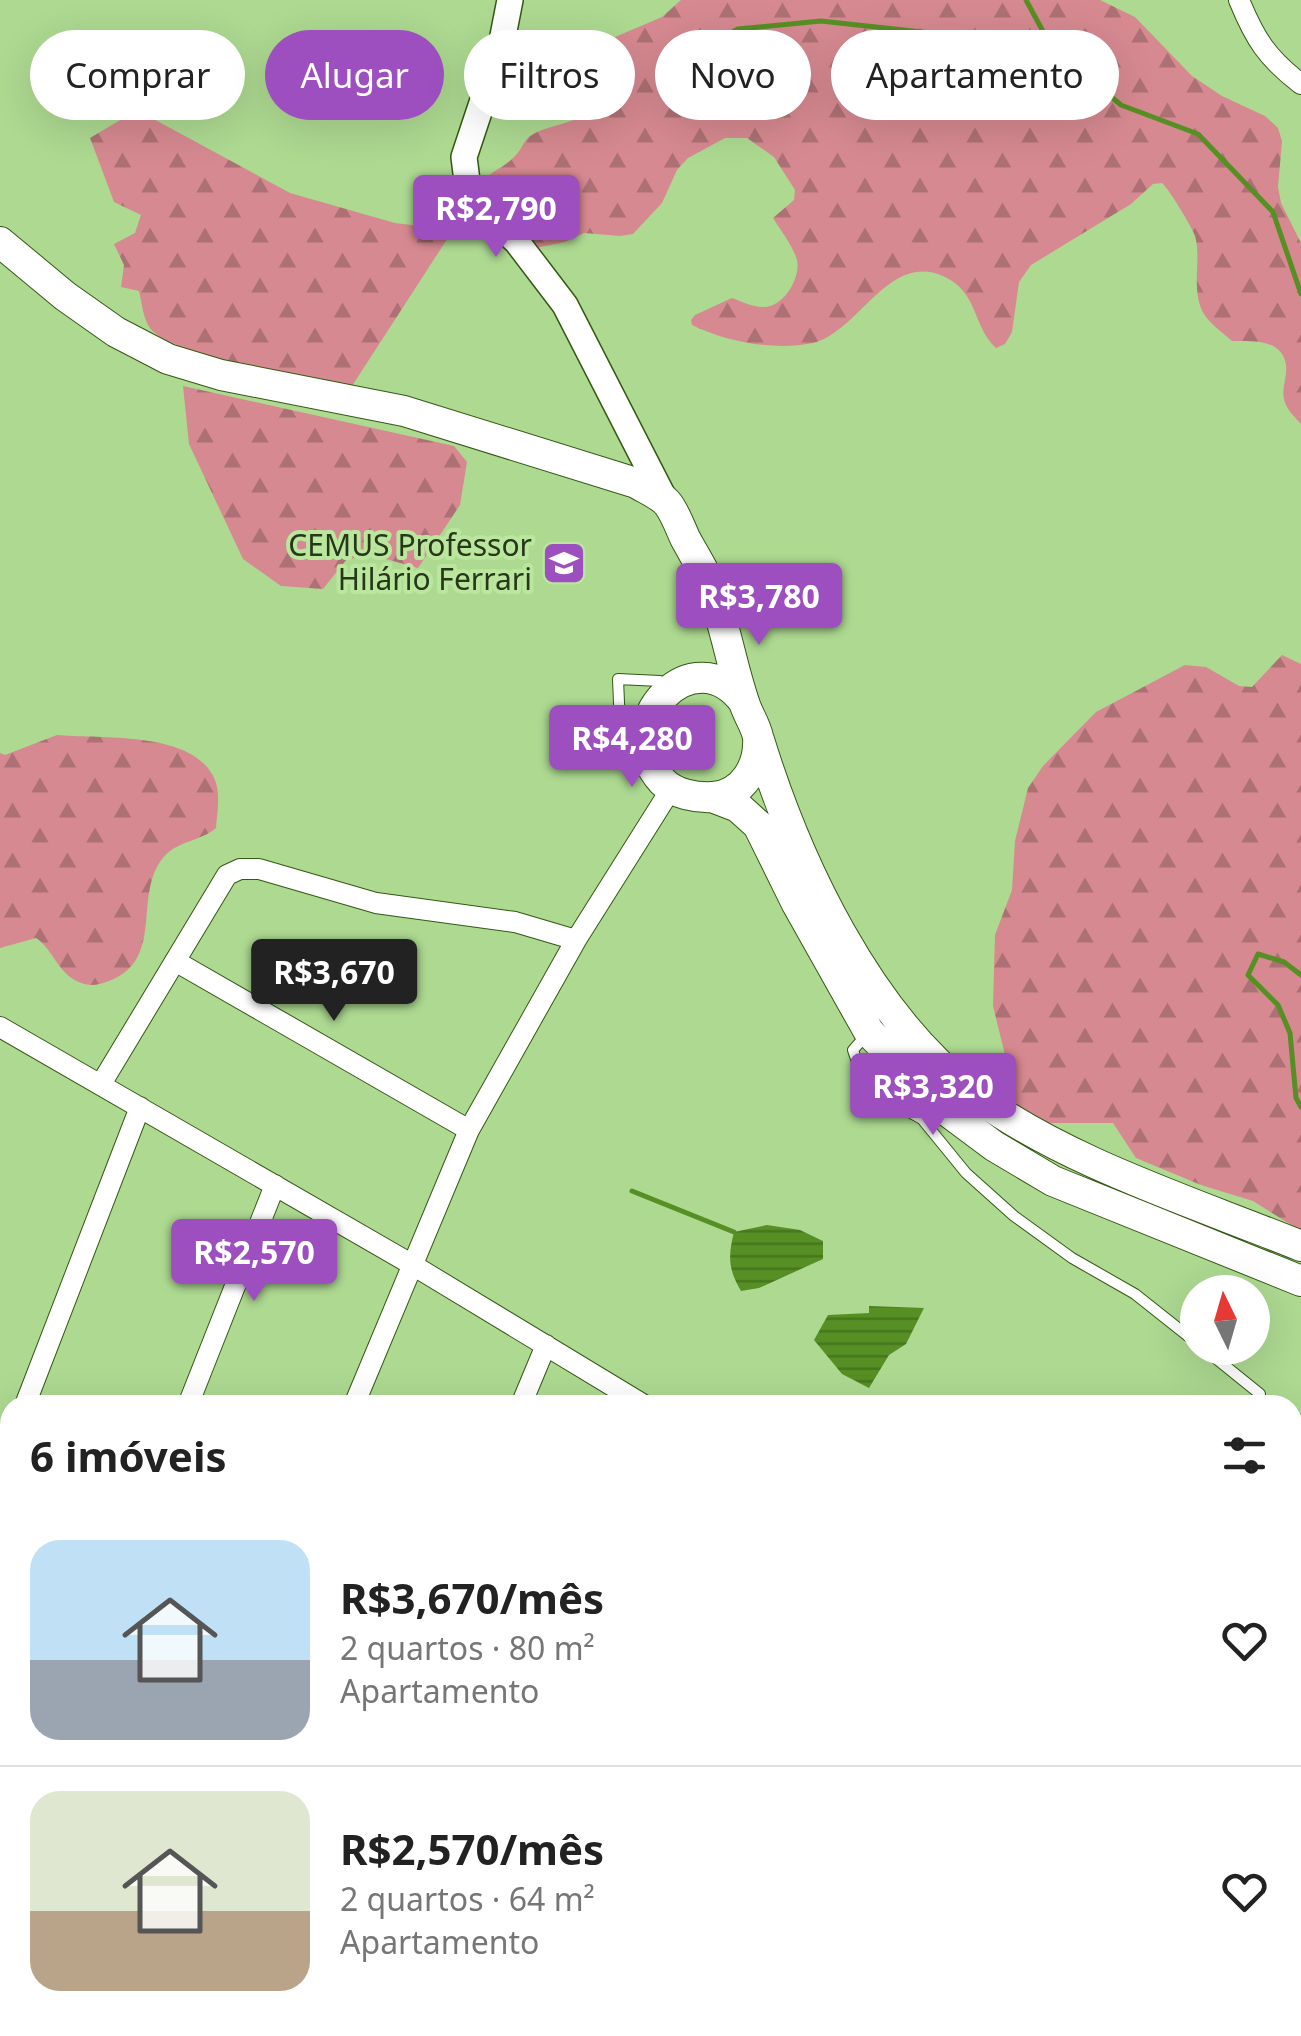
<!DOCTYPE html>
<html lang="pt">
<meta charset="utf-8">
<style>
:root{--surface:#fff;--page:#f2f2f2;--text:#222;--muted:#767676;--line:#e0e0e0;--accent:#9d4fc0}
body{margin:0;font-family:"Noto Sans",sans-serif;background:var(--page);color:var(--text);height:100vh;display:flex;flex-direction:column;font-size:38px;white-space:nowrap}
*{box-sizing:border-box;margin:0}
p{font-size:32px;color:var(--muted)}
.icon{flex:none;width:55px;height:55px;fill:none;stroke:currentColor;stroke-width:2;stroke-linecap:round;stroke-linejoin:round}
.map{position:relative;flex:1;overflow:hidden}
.panel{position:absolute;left:0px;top:1395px;width:1302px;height:642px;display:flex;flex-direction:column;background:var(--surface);border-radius:30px 30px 0 0;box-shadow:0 10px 40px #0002}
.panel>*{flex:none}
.banner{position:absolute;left:30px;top:30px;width:1242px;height:90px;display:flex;gap:20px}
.needle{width:65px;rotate:355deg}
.controls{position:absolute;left:1180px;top:1275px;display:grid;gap:20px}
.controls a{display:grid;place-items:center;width:90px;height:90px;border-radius:50%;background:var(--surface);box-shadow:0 10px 40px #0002;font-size:50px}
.price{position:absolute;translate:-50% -85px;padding:0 22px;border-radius:10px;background:var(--accent);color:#fff;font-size:32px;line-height:65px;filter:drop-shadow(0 2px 5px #0008)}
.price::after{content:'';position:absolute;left:50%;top:60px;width:30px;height:22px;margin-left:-15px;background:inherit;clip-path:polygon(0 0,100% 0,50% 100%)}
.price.on{background:#222;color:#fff}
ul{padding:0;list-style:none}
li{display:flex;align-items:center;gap:30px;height:250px;padding:0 30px}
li+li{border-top:2px solid var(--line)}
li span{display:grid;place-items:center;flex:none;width:280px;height:200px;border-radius:30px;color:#555}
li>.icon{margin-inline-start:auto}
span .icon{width:120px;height:120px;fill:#fffc;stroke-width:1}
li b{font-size:42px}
h2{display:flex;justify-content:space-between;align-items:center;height:120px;padding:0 30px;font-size:42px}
.pill{padding:0 35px;border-radius:45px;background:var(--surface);box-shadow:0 10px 40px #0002;font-size:35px;line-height:90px}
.pill.on{background:var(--accent);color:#fff}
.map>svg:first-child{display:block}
.forest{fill:url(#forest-firs)}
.water{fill:url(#water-rules)}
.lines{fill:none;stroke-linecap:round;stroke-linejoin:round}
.stream{stroke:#568f23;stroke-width:5}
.service-casing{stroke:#335912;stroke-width:12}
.minor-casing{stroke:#335912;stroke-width:22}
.tertiary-casing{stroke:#335912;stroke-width:28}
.secondary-casing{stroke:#335912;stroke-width:32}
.service{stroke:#fff;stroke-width:10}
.minor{stroke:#fff;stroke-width:20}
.tertiary{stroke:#fff;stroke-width:25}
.secondary{stroke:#fff;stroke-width:30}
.labels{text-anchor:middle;stroke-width:8;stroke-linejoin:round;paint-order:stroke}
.poi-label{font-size:30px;fill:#26371a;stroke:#bae69e;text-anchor:end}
</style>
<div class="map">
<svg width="1301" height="2036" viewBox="0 0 1301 2036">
<defs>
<pattern id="forest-firs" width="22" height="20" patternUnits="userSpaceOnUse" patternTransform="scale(2.5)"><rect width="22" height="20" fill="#d68990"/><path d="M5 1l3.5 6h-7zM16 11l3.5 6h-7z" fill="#ad7175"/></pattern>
<pattern id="water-rules" width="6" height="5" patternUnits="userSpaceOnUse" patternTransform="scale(2.5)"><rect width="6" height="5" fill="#568f23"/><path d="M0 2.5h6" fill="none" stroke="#47761e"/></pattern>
</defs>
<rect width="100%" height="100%" fill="#add991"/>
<!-- forest -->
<path class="forest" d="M681,0H1100L1135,17L1192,76L1222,96L1265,116L1278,128L1282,141L1278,187L1281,203L1301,243V424C1296,418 1289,412 1286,405C1279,390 1288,379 1286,365C1282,338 1251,341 1232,341C1223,333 1210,324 1204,314C1190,290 1202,260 1195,236C1192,227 1169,189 1162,183L1153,184L1131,204L1031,265L1019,282L1012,332L1005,344L996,348C972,326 979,292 943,276C888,252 859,332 813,343C774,351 727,342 692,325L691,320L695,315L732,298C741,301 752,307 763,307C783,308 801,278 797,260C793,246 781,231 773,218L794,200L795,190L774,157L747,138H725L688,158L677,170L662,203L633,234L620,236L584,233L565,242L525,250L477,193C487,169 499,173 515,156C526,145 521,138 542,130C567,121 594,120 606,91C611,78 611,52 615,37L662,17Z
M137,110L290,193L395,223L453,230L352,386C313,379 172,357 150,328C143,319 142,303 139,291L121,287L124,265L114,244L135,233L141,215L114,202L90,138Z
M183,386L454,446L467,462L460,505L418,568L375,556L347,559L323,589L281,586L243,559L189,444Z
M1282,655L1301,664V1231L1253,1201L1201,1185L1136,1158L1113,1123H1016L1006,1105L1005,1055L993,1006L995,935L1012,890L1015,841L1028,788L1043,766L1096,712L1185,665L1206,667L1239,686L1252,687Z
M57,735C100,739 187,731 212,774C222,790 217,811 216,828C200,842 177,840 162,859C133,897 165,960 109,981C99,985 89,987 79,982C57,973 54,950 36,938L0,948V753L5,755Z
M1301,1445V1831L1293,1834L1292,1462Z
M841,2028H1221L1224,2036H834Z"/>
<!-- water -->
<path class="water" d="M767,1225L800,1230L823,1241V1259L759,1288L741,1291C728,1269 728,1256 734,1232Z
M869,1306L924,1308L906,1344L889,1355L869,1388L842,1374L814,1340L828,1315L869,1313Z"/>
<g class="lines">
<!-- stream -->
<path class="stream" d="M1026,0L1051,46L1121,105L1198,134L1273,212L1301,294
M663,68L738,29L821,21L1049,46
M1301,975L1284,962L1258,954L1248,975L1278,1005L1290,1033L1296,1098L1301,1107
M632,1191L734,1232
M1292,1677L1301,1680
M936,2028L940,2036
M1142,2028L1144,2036
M871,2036L878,2028"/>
<!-- service casing -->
<g class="service-casing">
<path id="service" d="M620,726L618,679L660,681L669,685
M644,764L617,758L603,762C607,731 618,724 646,713
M868,1033L853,1050L857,1062L879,1091L891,1102L922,1119L966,1173L1014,1216L1072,1258L1135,1294L1198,1344
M1203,1348L1260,1394"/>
</g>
<!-- minor casing -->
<g class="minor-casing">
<path id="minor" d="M1239,0C1255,39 1267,58 1301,84
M175,961L469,1130
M0,1027L411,1264L644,1405
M101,1084L227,875L240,869H259L376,903L515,922L576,940
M25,1405L140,1107
M188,1405L275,1185
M354,1405L469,1130L576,940L671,789
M521,1405L546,1345
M0,1469L10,1443
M0,1616H10
M384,2036L387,2028"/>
</g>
<!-- tertiary casing -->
<g class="tertiary-casing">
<path id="tertiary" d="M510,0L501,46L464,157L467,181L480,207L517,242L565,305L666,502"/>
</g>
<!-- secondary casing -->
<g class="secondary-casing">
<path id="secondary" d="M0,242L65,296L116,332L168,359L221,375L404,411L636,483C646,489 661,495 668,504C675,513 680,527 685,538C692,551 700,564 707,578C724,617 730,661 744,702C747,713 756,726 758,737C760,766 743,795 713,797C696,798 675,794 663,782C609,724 694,634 744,702
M759,740C797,863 867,1012 971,1092C1059,1160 1198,1204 1301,1246
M712,797L738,807L758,825L797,904L869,1032L939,1105L994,1146L1053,1181L1301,1281"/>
</g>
<!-- service -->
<use href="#service" class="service"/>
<!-- minor -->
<use href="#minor" class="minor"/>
<!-- tertiary -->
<use href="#tertiary" class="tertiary"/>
<!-- secondary -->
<use href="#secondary" class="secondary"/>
</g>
<!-- icons -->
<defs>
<g id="school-square" transform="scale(2.25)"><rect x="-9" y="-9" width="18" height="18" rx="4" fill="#9d4fc0" stroke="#bae69e"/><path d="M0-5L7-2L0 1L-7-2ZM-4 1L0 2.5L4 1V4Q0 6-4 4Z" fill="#fff"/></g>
</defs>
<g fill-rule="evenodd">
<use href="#school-square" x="564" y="563"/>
</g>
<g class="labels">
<!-- poi labels -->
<g class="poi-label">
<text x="532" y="556">CEMUS Professor<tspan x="532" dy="34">Hilário Ferrari</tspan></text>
</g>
</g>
</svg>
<div class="controls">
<a><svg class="needle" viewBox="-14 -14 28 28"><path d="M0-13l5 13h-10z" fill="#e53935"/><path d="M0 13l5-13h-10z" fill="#767676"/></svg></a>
</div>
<b class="price" style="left:496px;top:260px">R$2,790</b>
<b class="price" style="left:759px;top:648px">R$3,780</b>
<b class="price" style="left:632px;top:790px">R$4,280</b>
<b class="price on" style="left:334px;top:1024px">R$3,670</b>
<b class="price" style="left:933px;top:1138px">R$3,320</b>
<b class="price" style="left:254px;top:1304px">R$2,570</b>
<div class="banner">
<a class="pill">Comprar</a>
<a class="pill on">Alugar</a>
<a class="pill">Filtros</a>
<a class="pill">Novo</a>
<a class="pill">Apartamento</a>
</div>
<section class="panel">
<h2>6 imóveis<svg class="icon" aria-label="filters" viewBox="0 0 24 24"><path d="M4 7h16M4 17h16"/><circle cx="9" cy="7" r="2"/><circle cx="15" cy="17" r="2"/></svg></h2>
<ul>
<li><span style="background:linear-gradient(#bfe0f5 60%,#9aa5b1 0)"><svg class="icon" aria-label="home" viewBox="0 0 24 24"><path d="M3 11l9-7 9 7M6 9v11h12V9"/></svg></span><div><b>R$3,670/mês</b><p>2 quartos · 80 m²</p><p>Apartamento</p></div><svg class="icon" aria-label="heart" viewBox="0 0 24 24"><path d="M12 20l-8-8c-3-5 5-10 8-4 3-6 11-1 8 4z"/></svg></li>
<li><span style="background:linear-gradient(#dfe7d0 60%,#b9a48a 0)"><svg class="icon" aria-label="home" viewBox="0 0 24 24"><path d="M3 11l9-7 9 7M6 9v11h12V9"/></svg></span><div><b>R$2,570/mês</b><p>2 quartos · 64 m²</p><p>Apartamento</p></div><svg class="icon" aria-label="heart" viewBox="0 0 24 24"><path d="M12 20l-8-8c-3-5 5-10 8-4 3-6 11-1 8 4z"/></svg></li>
</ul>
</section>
</div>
